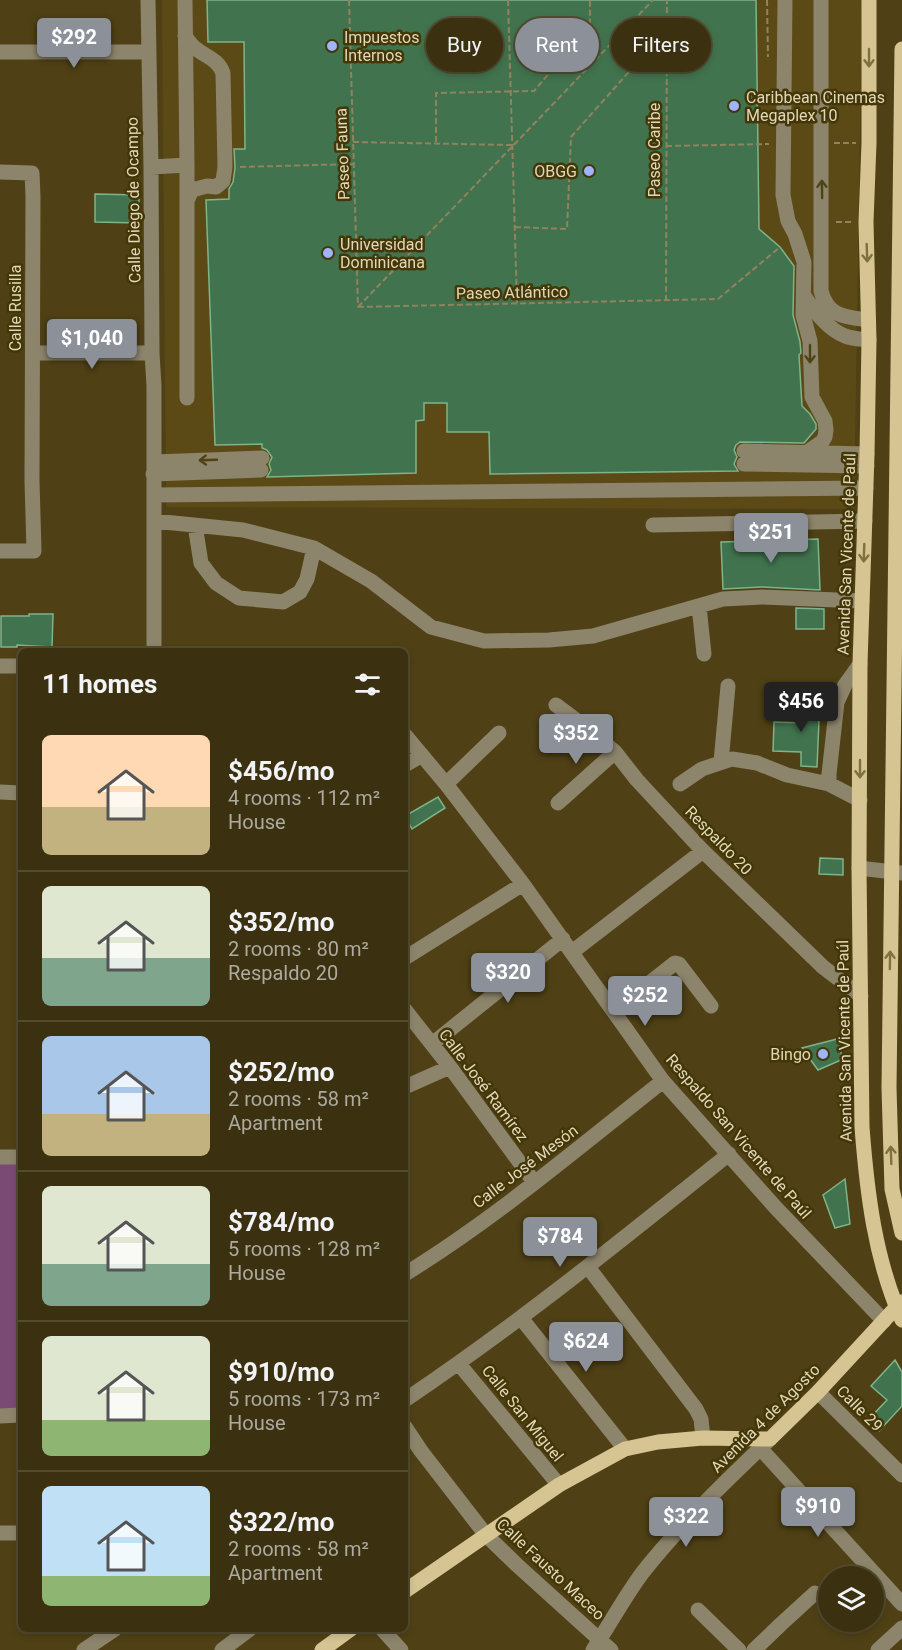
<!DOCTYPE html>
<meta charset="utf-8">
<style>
:root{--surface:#3b3110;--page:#463d1e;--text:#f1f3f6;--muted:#aca99f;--line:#544c30;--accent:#8c9099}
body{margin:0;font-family:Roboto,sans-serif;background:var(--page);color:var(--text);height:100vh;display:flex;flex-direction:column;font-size:22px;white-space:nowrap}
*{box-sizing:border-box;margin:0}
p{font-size:20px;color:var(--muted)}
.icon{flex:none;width:33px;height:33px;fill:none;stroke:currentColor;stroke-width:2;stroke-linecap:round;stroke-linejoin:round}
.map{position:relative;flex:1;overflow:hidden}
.sheet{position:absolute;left:18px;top:648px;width:390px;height:984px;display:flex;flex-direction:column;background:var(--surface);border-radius:9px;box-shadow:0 3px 9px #0003,0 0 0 2px var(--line)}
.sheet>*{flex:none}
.guide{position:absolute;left:426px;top:18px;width:386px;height:54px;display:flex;gap:12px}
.controls{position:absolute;left:818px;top:1566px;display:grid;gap:12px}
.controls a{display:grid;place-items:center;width:66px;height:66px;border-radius:50%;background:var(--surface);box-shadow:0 3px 9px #0003,0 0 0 2px var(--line);font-size:30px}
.price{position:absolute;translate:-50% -51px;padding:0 14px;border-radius:6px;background:var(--accent);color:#fff;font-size:20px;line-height:39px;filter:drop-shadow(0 2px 3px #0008)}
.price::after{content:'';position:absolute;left:50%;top:36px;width:18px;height:14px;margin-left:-9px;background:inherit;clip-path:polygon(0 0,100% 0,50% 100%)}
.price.on{background:#222;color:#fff}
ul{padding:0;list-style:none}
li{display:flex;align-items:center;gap:18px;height:150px;padding:0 24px}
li+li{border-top:2px solid var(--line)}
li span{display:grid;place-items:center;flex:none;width:168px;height:120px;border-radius:9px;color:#555}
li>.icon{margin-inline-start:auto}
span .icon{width:72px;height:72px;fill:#fffc;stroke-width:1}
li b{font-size:26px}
h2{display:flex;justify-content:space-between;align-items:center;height:72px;padding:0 24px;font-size:26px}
.chip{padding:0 21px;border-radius:27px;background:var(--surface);box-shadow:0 3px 9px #0003,0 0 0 2px var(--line);font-size:21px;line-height:54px}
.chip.on{background:var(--accent);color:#fff}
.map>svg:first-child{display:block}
.built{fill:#5b4a16}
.green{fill:#7a4a74}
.building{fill:#41734e;stroke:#7fb48b;stroke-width:1.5}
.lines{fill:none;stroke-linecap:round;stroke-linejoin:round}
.path{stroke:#90835e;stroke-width:2;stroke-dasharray:6 3;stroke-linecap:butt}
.minor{stroke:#8d846c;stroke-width:15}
.major{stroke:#d6c593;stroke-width:15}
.oneway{stroke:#7e703f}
.oneway2{stroke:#4f4316}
.poi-dot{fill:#9eb4fd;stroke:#443707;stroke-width:2}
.labels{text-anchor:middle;stroke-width:5;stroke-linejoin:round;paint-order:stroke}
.poi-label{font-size:16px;fill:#e1d7ba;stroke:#443707;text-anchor:start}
.street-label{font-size:16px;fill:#e1d7ba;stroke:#443707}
</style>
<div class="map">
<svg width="902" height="1650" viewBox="0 0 902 1650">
<rect width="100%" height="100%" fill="#4f4115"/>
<!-- built -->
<path class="built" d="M162,0H862L854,509L166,507Z"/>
<!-- green -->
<path class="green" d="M0,1160H21V1410H0Z"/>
<!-- building -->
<path class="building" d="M207,0H756L759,229L780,247L794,266L793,315L800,342L801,353L799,355L802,406L810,414L816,424V429L804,443L740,442L736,445L734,450L737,457L734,464L738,471L490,474L489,432H447V403H424V420L416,421V473L267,477L271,470L269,464L272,457L267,450L262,448V444L215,445L206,200L229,199V189L233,182L235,168L234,149H245L244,42H208Z
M95,194L139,195V223L95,222Z
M818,539L820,590L762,587L723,589L721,542Z
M796,608L824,609V629H796Z
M29,614H53L52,647L17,645V647H1V616H29Z
M802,696L820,697L817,767L801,766V752L773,751L774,722L801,723Z
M438,797L445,808L412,829L405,816Z
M820,858L843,859V875L819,874Z
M841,1038V1060L818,1070L802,1048Z
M845,1179L850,1224L835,1228L823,1195Z
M895,1360L902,1372V1406L879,1431L868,1420L887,1400L871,1386Z"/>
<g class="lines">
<!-- path -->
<path class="path" d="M349,0L358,307
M508,0L517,303
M767,0L768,57
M353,142L512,145
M436,142V93L534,91L590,26V0
M834,143H856
M666,146L769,144
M240,167L354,164
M836,222H851
M515,227L567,229L571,137L635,65L667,64
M666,301L667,0
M358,307L718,299L780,247
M358,307L653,0"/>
<!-- minor -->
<path class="minor" d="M148,0L151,167L152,353L154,386V651
M785,0L783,195L788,221L795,234L804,262L803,315L810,341L812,397L825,421L826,430L825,437L822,442L806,453
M821,0V291C828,317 845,317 868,320
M185,36C188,40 191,45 195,48C206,57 218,59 223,73L225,167L223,181L216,187L207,186L192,190L187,201
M0,52H148
M187,165V398
M151,167L187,165L185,0
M0,172L32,173L33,196L32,481L34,551H0
M804,296C815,311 827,329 845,336C852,339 861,339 869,340
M33,353H152
M744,451L867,454
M154,462L262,458
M744,464L867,466
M153,474L261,470
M154,495L866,488
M154,521L243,530L314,548L371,581L431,627L484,641L549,640L593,636L723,599L762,597L862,601
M195,525L201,563L216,583L239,598L283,602L300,592L307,579L314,548
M653,525L865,521
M699,606L704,654
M860,664L845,685L837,702L829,774V784L860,800
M0,666H21
M556,705L588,729L615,752L637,780L703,851L823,967L861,996
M405,735L446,784L523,884L663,1081L776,1208L884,1321
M721,762L728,686
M405,765L422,755
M446,784L499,733
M680,784L702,769L732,759L757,763L787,775L829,784
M0,792L21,793
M558,803L615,752
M859,868L902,873
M572,952L703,851
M405,958L523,884
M405,1010L450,1067L534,1182
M614,1011L675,963L679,964L711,1006
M432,1044L563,939
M405,1087L450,1067
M0,1157H21
M588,1267L696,1409L701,1419L703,1438
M405,1274C496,1218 579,1147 663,1081
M521,1318L625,1449
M459,1364L559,1485
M818,1392L902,1475
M405,1400C518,1324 623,1239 729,1154
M0,1416L21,1415
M405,1427L421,1451L486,1535L517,1565L611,1650
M760,1448L902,1604
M0,1533H21
M698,1610L739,1650
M382,1629L401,1650
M84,1650L115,1629
M222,1650L250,1629
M593,1650C610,1624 625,1596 643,1572C681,1524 726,1481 770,1439
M754,1650L780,1625L815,1593
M878,1650L902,1628"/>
<!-- major -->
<path class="major" d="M869,0V143L866,222L869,340L867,454L860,664L859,868L862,1127C867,1193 875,1260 902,1320
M902,49L889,1088L892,1189L902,1233
M405,1591L559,1485L625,1449L658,1442L703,1438L770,1439L818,1392L901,1302
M322,1650L351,1629"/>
</g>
<!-- one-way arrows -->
<defs><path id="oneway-shaft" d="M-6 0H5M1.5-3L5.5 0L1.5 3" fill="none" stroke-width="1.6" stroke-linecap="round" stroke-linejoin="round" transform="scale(1.5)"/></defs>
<g class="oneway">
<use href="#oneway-shaft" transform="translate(869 58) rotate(90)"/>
<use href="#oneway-shaft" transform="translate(867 253) rotate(88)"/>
<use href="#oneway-shaft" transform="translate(864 553) rotate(92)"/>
<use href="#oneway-shaft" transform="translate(860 769) rotate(90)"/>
<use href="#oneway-shaft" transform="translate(890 960) rotate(-89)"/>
<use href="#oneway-shaft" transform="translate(891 1155) rotate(-92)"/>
</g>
<g class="oneway2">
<use href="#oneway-shaft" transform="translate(822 189) rotate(-91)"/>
<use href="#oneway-shaft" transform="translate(810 354) rotate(90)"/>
<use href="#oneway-shaft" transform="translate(208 460) rotate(178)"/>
</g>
<!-- markers -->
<g class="poi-dot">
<circle cx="332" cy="46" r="6"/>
<circle cx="734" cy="106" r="6"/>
<circle cx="589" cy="171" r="6"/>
<circle cx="328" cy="253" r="6"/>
<circle cx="823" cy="1054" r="6"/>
</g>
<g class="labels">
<!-- poi labels -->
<g class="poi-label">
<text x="344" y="43">Impuestos<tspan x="344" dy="18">Internos</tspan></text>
<text x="746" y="103">Caribbean Cinemas<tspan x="746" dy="18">Megaplex 10</tspan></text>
<text x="577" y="177" text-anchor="end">OBGG</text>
<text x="340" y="250">Universidad<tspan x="340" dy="18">Dominicana</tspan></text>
<text x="811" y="1060" text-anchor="end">Bingo</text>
</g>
<!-- street labels -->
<g class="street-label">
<text transform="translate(654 150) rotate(-90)" y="6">Paseo Caribe</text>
<text transform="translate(342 154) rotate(-92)" y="6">Paseo Fauna</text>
<text transform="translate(133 200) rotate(-91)" y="6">Calle Diego de Ocampo</text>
<text transform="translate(512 292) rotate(-1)" y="6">Paseo Atlántico</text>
<text transform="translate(15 308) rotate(-90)" y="6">Calle Rusilla</text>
<text transform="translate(846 554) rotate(-88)" y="6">Avenida San Vicente de Paúl</text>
<text transform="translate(719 840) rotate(46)" y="6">Respaldo 20</text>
<text transform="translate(844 1041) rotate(-91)" y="6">Avenida San Vicente de Paúl</text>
<text transform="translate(484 1085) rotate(53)" y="6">Calle José Ramírez</text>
<text transform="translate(739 1136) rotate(49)" y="6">Respaldo San Vicente de Paúl</text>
<text transform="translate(525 1166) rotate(-37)" y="6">Calle José Mesón</text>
<text transform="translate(860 1408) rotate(45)" y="6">Calle 29</text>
<text transform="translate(523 1413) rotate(51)" y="6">Calle San Miguel</text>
<text transform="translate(765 1418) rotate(-45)" y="6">Avenida 4 de Agosto</text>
<text transform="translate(551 1569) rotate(43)" y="6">Calle Fausto Maceo</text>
</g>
</g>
</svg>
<div class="controls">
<a><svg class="icon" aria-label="layers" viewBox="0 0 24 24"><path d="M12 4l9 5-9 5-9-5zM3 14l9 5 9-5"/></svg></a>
</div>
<b class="price" style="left:74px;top:69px">$292</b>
<b class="price" style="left:92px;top:370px">$1,040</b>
<b class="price" style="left:771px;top:564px">$251</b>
<b class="price on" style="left:801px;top:733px">$456</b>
<b class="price" style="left:576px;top:765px">$352</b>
<b class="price" style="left:508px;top:1004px">$320</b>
<b class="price" style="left:645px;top:1027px">$252</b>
<b class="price" style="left:560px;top:1268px">$784</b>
<b class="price" style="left:586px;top:1373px">$624</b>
<b class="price" style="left:818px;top:1538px">$910</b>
<b class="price" style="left:686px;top:1548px">$322</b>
<div class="guide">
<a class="chip">Buy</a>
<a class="chip on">Rent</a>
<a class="chip">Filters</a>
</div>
<section class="sheet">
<h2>11 homes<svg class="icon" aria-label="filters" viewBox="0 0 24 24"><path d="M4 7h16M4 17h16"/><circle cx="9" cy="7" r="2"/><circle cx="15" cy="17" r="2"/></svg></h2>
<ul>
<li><span style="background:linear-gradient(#ffd9b3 60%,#c2b280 0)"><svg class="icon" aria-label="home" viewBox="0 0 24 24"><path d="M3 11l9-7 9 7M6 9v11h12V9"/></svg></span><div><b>$456/mo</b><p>4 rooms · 112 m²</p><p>House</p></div></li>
<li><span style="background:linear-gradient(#dfe7d0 60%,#7fa58c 0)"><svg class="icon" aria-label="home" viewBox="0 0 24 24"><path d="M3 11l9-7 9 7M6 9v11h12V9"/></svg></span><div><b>$352/mo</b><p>2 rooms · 80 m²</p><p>Respaldo 20</p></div></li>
<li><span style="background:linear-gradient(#a9c7e8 65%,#c2b280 0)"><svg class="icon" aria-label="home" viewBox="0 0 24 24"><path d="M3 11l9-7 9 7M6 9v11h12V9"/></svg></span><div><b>$252/mo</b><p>2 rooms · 58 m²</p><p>Apartment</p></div></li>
<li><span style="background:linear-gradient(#dfe7d0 65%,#7fa58c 0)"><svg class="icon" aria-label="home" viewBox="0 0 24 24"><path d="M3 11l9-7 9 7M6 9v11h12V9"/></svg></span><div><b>$784/mo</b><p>5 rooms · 128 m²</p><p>House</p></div></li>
<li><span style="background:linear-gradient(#dfe7d0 70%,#8fb573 0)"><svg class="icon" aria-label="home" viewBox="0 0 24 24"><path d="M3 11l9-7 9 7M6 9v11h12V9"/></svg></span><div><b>$910/mo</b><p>5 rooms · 173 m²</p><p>House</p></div></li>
<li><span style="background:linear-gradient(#bfe0f5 75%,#8fb573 0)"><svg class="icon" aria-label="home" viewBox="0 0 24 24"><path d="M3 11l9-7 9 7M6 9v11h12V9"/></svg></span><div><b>$322/mo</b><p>2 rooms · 58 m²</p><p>Apartment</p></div></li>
</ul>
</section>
</div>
